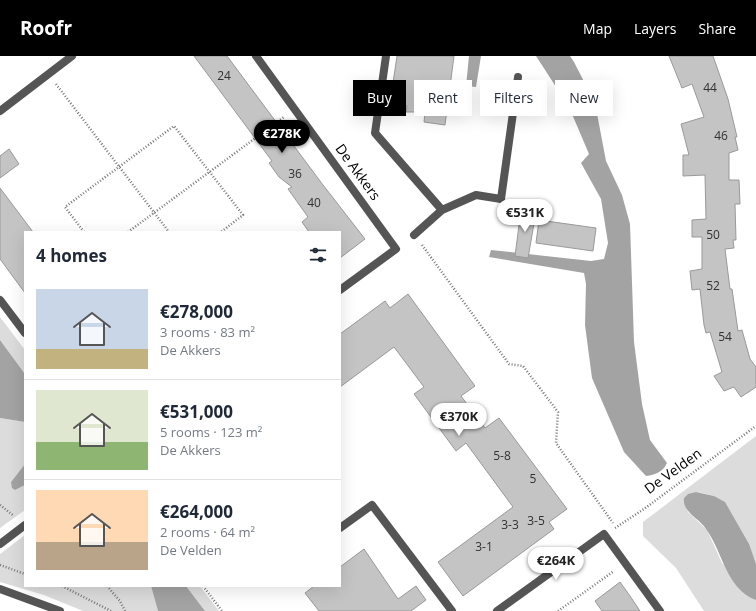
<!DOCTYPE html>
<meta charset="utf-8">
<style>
:root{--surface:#fff;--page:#f2f2f3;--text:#1f2937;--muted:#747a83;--line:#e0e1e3;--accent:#000}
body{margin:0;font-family:"Open Sans",sans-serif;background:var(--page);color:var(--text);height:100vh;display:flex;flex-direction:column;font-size:15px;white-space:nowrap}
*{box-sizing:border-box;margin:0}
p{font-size:13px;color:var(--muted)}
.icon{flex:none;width:22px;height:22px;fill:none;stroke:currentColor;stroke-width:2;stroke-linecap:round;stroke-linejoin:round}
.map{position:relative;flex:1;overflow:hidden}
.drawer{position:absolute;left:24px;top:175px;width:317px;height:356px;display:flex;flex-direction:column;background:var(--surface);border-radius:0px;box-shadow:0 4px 16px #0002}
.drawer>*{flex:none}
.banner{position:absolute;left:353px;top:24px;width:343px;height:36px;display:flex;gap:8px}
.price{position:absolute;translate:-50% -34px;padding:0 9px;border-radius:14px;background:#fff;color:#222;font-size:13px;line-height:26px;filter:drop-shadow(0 1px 2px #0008)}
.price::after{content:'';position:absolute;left:50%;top:24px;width:12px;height:9px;margin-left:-6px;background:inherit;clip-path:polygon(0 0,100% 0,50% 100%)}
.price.current{background:var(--accent);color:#fff}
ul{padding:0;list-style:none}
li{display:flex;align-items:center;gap:12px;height:100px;padding:0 12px}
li+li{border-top:1px solid var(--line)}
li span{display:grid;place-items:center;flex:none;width:112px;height:80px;border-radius:0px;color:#555}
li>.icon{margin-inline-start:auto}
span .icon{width:48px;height:48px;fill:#fffc;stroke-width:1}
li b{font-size:17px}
h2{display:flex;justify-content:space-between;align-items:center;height:48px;padding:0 12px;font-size:17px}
.pill{padding:0 14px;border-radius:0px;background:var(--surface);box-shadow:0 4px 16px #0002;font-size:14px;line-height:36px}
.pill.current{background:var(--accent);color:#fff}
header{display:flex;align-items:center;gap:24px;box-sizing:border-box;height:56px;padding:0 20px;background:var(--accent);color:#fff}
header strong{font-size:19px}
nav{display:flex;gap:22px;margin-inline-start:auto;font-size:14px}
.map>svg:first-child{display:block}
.green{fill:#dcdcdc}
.water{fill:#a3a3a3}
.building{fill:#c4c4c4;stroke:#999}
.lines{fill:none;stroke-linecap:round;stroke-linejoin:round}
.path{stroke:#777;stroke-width:2.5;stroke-dasharray:1 2;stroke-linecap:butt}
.lane{stroke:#555;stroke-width:8}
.street{stroke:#555;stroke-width:8}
.labels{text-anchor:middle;stroke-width:3.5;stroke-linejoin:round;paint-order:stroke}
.number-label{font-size:12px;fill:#313131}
.street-label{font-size:14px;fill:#000;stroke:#fff}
</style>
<header>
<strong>Roofr</strong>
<nav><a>Map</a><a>Layers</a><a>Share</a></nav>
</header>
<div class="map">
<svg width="756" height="555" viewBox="0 0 756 555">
<rect width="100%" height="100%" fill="#fff"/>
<!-- green -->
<path class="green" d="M0,261L25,294V318L0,284Z
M0,362L25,366V408L11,426L15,434L25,429V454L0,472Z
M756,380V508L714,440C703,437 693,433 684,442L688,456L707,474L722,507L756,544V555H704L676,512L643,480V466Z
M25,479V530H151L158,555H83L44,539L0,526V498Z
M186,530H200L219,555H205Z"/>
<!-- water -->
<path class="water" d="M469,0H481L476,31L466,30Z
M536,0H570L574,6L595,47L606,105L622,139L630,168L634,286L642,348L650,384L667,407C663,416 655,419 646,420L624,396L592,322L585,269L586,228L584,217L489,201L491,194L591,205L604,203L608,187L601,143L581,107L589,98L569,51Z
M0,284L25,318V366L0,362Z
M25,408V429L15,434L12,432L11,426Z
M696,436L714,440L725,446L749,488L756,508V544C726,533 723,496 706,473C699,462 682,456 684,442L688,438Z
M151,530H186L205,555H158Z"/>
<!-- building -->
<path class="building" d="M194,0H227L323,129L365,183L340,202V176H309L302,166L308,161L288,133L292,131L279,121L269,107L272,105Z
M397,0H454L445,69L424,66L425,56H406L407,50L390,47Z
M669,0H713L728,43L737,81H735L738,94L729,97V124H739L740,148H735L736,184H733L734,192L725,193L730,233H732L738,275L742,274L750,303L756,311V331L741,341L734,331L724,335L714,320L722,316L710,276L706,277L704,269L700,233L692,234L690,215L702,213V181H692V164L706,163L705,119L683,120V99H689L681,68L704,61L692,28L682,32Z
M9,93L19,108L0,122V100Z
M0,132L33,176H25V237L0,203Z
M521,154L536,156L528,202L515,200Z
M539,164L596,172L593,195L536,187Z
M408,238L475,330L461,340L485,372L499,362L567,453L549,466L554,473L463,540L438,506L513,451L466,387L456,395L414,338L424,331L394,291L340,331V278L385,245L390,252Z
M364,493L398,543L416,530L426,544L411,555H319L305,537L314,530H340V511Z
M620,526L630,540L640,555H602L595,545Z"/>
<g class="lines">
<!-- path -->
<path class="path" d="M56,28L169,176
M84,176L65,151L174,70L243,159L221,176
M128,176L284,61
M422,189L509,308L523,310L558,356L556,387L613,467
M0,449L14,460
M615,472L644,453L756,370
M0,509L25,518
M62,530L111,555
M107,530L120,545L125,555
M203,530L222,555
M558,555L614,515"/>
<!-- lane -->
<path class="lane" d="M386,0L375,77L442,154
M414,179L442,154L476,139L501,143L518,21
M340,472L372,449L452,555"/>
<!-- street -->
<path class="street" d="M256,0L396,193L340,234
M0,55L72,0
M0,244L25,277
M0,488L25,469
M0,533L60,555
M497,555L604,478L660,555"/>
</g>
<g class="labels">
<!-- number labels -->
<g class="number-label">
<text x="224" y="24">24</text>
<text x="710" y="36">44</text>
<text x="721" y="84">46</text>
<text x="295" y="122">36</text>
<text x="314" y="151">40</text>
<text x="713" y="183">50</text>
<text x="713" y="234">52</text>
<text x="725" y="285">54</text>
<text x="502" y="404">5-8</text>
<text x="533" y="427">5</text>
<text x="536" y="469">3-5</text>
<text x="510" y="473">3-3</text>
<text x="484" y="495">3-1</text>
</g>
<!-- street labels -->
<g class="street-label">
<text transform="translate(358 116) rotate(54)" y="5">De Akkers</text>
<text transform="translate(673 415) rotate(-36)" y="5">De Velden</text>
</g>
</g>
</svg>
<b class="price current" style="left:282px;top:98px">€278K</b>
<b class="price" style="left:525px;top:177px">€531K</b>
<b class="price" style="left:459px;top:381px">€370K</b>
<b class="price" style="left:556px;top:525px">€264K</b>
<div class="banner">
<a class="pill current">Buy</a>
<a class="pill">Rent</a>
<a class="pill">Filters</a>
<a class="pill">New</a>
</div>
<section class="drawer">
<h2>4 homes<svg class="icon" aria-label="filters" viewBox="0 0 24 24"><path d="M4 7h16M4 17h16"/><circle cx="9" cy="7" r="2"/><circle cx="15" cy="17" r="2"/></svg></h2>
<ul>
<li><span style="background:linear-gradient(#c9d6e8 75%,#c2b280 0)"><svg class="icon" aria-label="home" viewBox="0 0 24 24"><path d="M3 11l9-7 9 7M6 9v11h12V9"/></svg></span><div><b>€278,000</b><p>3 rooms · 83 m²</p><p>De Akkers</p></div></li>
<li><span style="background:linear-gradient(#dfe7d0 65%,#8fb573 0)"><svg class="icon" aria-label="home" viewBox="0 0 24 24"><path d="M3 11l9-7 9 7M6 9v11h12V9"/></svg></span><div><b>€531,000</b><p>5 rooms · 123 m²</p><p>De Akkers</p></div></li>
<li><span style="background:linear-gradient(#ffd9b3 65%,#b9a48a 0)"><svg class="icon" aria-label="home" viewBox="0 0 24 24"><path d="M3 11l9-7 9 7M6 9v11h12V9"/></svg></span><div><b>€264,000</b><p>2 rooms · 64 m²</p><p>De Velden</p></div></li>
</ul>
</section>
</div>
